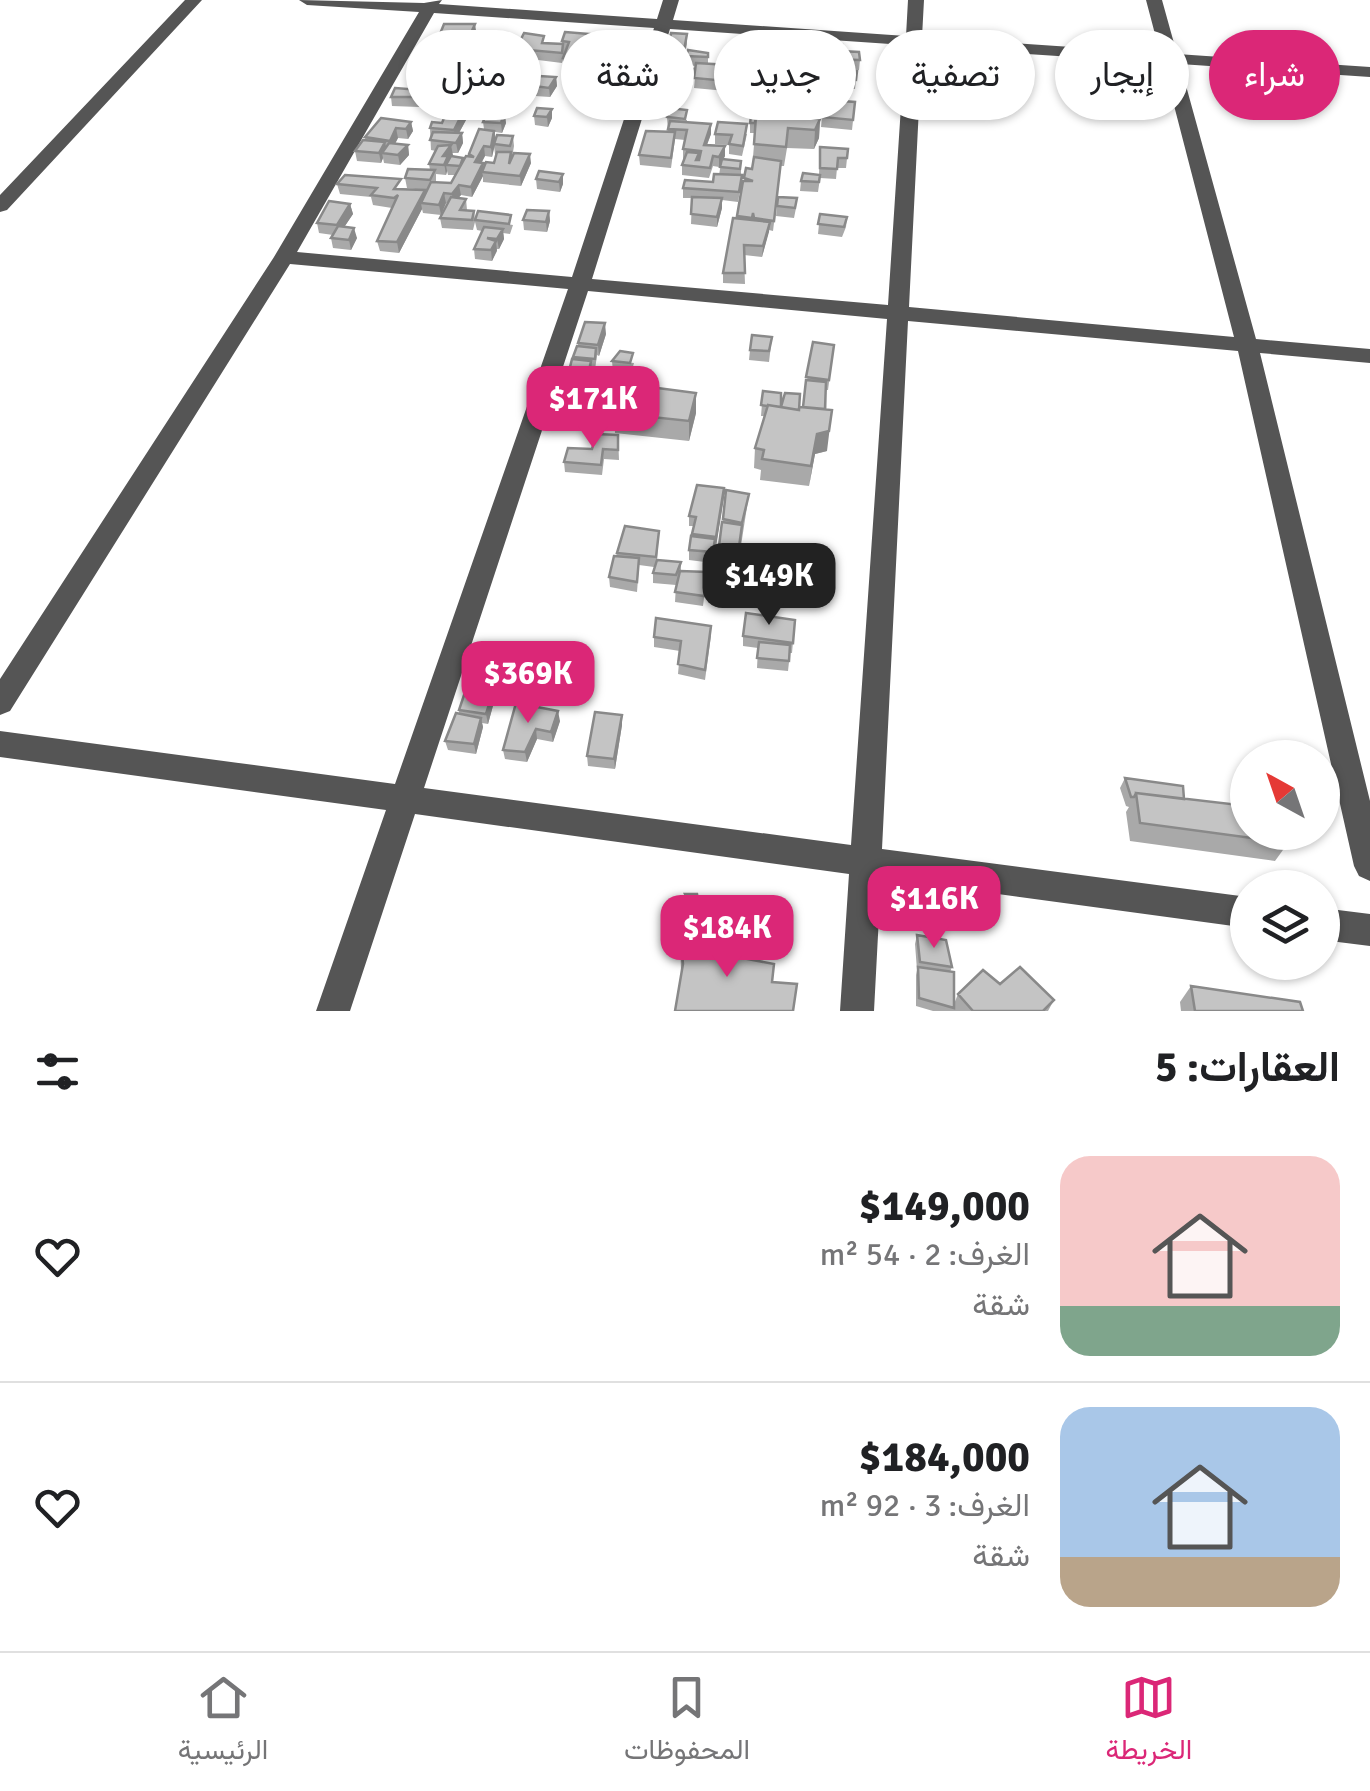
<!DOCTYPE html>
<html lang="ar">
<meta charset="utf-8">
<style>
:root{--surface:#fff;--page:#f6f6f6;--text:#202124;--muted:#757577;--line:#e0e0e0;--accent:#db2777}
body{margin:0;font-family:Signika,Vazirmatn,sans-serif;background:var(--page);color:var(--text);direction:rtl;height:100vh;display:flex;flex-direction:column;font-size:38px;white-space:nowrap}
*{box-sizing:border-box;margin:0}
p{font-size:32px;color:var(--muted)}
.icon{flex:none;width:55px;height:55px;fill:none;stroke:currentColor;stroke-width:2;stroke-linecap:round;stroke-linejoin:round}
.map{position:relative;height:1011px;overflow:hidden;direction:ltr}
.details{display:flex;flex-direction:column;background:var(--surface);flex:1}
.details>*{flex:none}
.top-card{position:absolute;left:30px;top:30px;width:1310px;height:90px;direction:rtl;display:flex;gap:20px}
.needle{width:65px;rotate:320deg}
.tools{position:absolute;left:1230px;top:740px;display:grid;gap:20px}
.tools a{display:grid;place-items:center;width:110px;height:110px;border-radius:50%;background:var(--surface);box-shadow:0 2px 8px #0004;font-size:50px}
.price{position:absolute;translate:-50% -85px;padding:0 22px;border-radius:20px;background:var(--accent);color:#fff;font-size:32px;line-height:65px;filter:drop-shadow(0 2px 5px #0008)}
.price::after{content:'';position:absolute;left:50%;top:60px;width:30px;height:22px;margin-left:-15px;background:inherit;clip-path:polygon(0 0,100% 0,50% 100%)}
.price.current{background:#222;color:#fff}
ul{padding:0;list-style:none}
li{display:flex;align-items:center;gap:30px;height:250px;padding:0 30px}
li+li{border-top:2px solid var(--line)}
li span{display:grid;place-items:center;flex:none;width:280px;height:200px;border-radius:30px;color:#555}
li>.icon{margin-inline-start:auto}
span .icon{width:120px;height:120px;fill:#fffc;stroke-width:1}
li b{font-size:42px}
h2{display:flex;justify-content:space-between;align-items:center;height:120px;padding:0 30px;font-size:42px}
.tag{padding:0 35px;border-radius:45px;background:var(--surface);box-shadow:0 2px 8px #0004;font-size:35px;line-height:90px}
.tag.current{background:var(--accent);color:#fff}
.dock{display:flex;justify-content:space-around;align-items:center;height:140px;border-top:2px solid var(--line);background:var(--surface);font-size:28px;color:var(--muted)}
.dock a{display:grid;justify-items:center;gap:5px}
.dock .current{color:var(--accent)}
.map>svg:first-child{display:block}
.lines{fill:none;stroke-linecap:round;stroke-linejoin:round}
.minor{fill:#555;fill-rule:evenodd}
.wall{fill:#a9a9a9;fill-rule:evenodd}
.shaded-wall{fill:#898989}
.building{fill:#c4c4c4;stroke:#898989;stroke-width:2.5}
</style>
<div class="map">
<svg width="1370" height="1011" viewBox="0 0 1370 1011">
<rect width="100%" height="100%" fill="#fff"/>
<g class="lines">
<!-- minor -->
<path class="minor" d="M185,0H202L7,210L0,212V195Z
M299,0L424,3L442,0L439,4L657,19L663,0H679L673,20L906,36L908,0H924L922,37L1160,53L1146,0H1162L1177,54L1370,67V77L1180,64L1256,339L1370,349V363L1260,353L1370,801V881L1359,876L1354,866L1238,351L908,321L882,849L1248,897V928L881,878L874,1011H840L849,874L415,814L350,1011H316L386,810L0,757V731L395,784L568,289L290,264L10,711L0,715V679L274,257L419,12L307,5ZM434,13L654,28L572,277L297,252ZM670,29L905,45L888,305L592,279ZM922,47L1163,63L1234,337L909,307ZM588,291L887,319L851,845L424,788Z
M1322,908L1370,914V946L1322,940Z"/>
</g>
<!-- wall -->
<path class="wall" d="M524,33L545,43L562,44V41L614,45L606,62L580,60L577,68L563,67V60L562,63L530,59L524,75L536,76L537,80L556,77L557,86L550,97L535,96V94L512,92L511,97L515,107L512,115L505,114L506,123L502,133L495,132V139L513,136L514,146L512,158L531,163L521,186L483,182V176L472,197L461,195L458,198L466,199L467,210L474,211L475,220L513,225L510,234L503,233L504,239L499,249H497L492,261L475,259L474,249L482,231L477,230L475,222L473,230L442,228L440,218L448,203H446L441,215L423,213L422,209L399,253L380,251L377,241L392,208L373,205L371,197L340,194L337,184L424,190L407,188L405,178L430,170L429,164L436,151L431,150L430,128L464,110L466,120L459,133H462L463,143L458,153H452V156L463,158V161L469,156L484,129L483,122L491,112L490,103ZM494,146L495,154H497L494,163L484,167L483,163L482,162L485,156L492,157ZM447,171L448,175H455L451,183L436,182V174L446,175Z
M687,34V44L683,66L667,64V55Z
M478,43L476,46L478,63L493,73L485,87L491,88L492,97L483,112L468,111L467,102L472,86L460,85L459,75L462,70L437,67L434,49Z
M740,44L762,55L759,63L755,88L740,87Z
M826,44L860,60L859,70L837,69L857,71L855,89L834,88L836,69L825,68Z
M708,53V64L729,65L726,91L694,88L696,66L686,65V56Z
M791,58L807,67L806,74L812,75L808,97L770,93V84L789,69Z
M693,69L692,88L684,87L681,96L658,94L657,84Z
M595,85L596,94L592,104L578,102L577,93Z
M421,90L423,99L419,107L392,106L391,97Z
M855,102L852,130L821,127L822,117Z
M789,106L800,107L799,118L820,119L819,138L814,149L787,148L784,166H781L773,231L769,230L762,257L744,255L745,284L723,283V273L737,219L746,168L752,169L755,133H750V123L769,116L788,117Z
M552,109V118L548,127L535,125L534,116Z
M667,117L687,120V122L711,124V134L707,145L725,156L723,160L741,161V185L738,202L722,200V208L717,227L691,224L692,198H683V188L713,182L719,175L721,163L719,167L713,166L709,178L682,175V165L685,159H683V149L685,140L675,139L671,168L640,165L639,155L668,132Z
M411,122L413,131L408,139L398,138L395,143L408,145L409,155L400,165L384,163L383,158L381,163L357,161L355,151L365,140V137Z
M715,134H747L742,156L729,154V145L715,144Z
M820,147L848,149L846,168H837L836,179L820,178L818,192L800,191L801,181L819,175Z
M539,171L563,184L560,192L537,189L536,179Z
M778,197L796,208L794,218L776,216Z
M350,204L353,214L344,227L357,238L351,250L333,248L331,238L333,235L319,233L317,223Z
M549,211L550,221L547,232L524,230L523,220Z
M820,214L847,217L846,227L842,237L818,234Z
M606,334L599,356L597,355L595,370L592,369L586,399H581L579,412L554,408L553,398L561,389V386L569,374L573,357L578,346V343Z
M772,337L769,362L749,360L750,350Z
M813,342L834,345L828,390H826L827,451L815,454L809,486L760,480L761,470L754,468L755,448L764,416H761L763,391L781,407L799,409L803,407Z
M612,361L634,363L631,374L613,372Z
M696,393V413L689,441L615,433L614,413Z
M618,435L619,460L604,459L602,475L565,472L564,462Z
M724,488L713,563L689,560V550L694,526H689V516Z
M726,490L749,494L738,565L718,564Z
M659,531L657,560L681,562V571L706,582L703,606L675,602L676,585L653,583V573L654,567L639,565L637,592L610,587L609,577L617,553Z
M795,620L792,653H790L788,671L757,668L758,648L743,646V636Z
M711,636L705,680L678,674L680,651L654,647V637Z
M494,702L488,724L482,723L483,727L476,754L448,750L445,741L459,713V710Z
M516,703L560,721L553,742L537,739L527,762L505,759L503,750Z
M622,715V725L615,769L588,766L587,756Z
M1125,778L1184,799L1288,843L1275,861L1130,841L1126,812L1129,807L1126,806L1120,788Z
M685,894H697L681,973L680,931L686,932L688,908L685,902Z
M917,935L952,967L950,972L954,1004L958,994L1000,984L1054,1000L1048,1011H933L916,1006V975L917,970L915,944Z
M1191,986L1303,1011H1181L1180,1002Z"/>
<!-- shaded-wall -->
<path class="shaded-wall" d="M475,24L478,43L473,53L466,44Z
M614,36V45L606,62V53Z
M476,46L479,64L476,71L474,53Z
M529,50L530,59L521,84L520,75Z
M491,64L493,73L485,87L484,77Z
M556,77L557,86L550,97L549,88Z
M595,85L596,94L592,104L591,94Z
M491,88L492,97L483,112L482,102Z
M421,90L423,99L419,107L417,97Z
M552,109V118L548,127L547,117Z
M464,110L466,120L455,140L454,130Z
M504,113L506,123L502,133L501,123Z
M820,119L819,138L814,149L815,130Z
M411,122L413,131L408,139L406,129Z
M711,124V134L703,155L704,145Z
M396,128L398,138L392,150L390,141Z
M494,131L496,141L492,157L491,147Z
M462,133L463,143L458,153L456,143Z
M385,142L387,151L382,153L383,158L381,163L379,153Z
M408,145L409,155L400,165L398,155Z
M451,145L453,155L446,165L447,171L446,175L443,156Z
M484,146L485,156L476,172L475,162Z
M725,146V156L719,167V157Z
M530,154L531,163L521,186L520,176Z
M483,163L484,172H482L483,176L472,197L471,187Z
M563,174V184L560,192L559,182Z
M459,185L461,195L453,204L452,194Z
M425,190L427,200L421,203L422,209L399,253L397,242Z
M444,193L446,203L441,215L439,205Z
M722,198V208L717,227V217Z
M350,204L353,214L339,235L337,225Z
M549,211L550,221L547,232L546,222Z
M770,222L769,232L762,257L763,246Z
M354,228L357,238L351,250L349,240Z
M503,229L504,239L499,249L497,239Z
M496,241L497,251L492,261L491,250Z
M605,323L606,334L599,356L598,345Z
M591,361L592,372L586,399L585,389Z
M696,393V413L689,441V421Z
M832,410L827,451L815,454L809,486L817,434Z
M724,488V498L716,547V537Z
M493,692L494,702L488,724L486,714Z
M558,711L560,721L553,742L551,732Z
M622,715V725L615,769L614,759Z
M481,718L483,727L476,754L474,744Z
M536,729L537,739L527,762L525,752Z"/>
<!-- building -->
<path class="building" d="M444,24H475L466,44L476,46L474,53L434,49Z
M565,32L614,36L606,53L579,50L577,58H563L569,42L562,41Z
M524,33L544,36L542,43L563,44L562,53L529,50L520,75L536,76L534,84L500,81Z
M671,33L687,34L683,56L667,55Z
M740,44L763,45L755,62L759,63L756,78H740Z
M826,44L842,45L841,51L859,52L860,60L826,59Z
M688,50L708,53V57L686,56Z
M791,58L806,60L807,67L789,66Z
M465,63L491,64L484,77L459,75Z
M696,63L729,65L726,81L694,78Z
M662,68L693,69L692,78H684L681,86L657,84Z
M773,68L804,70V74L812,75L809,87L770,84Z
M836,69L857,71L856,80L835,78Z
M539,76L556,77L549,88L534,86Z
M498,83L511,85L506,97H514L511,105L490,103Z
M581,84L595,85L591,94L577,93Z
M472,86L491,88L482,102H467Z
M395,88L421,90L417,97H391Z
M828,100L855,102L853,120L822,117Z
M753,104L769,105L767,116H756L755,123H750Z
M772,105L786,106L787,117L770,116Z
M789,106L800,107L798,116L788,115Z
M537,108L552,109L547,117L534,116Z
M669,108L687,110L685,119L667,117Z
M448,109L464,110L454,130L430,128L432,122L442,123Z
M487,112L504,113L501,123L483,122Z
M756,116L820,119L815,130L788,128L786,147L754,144Z
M381,118L411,122L406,129L396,128L390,141L365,137Z
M670,121L711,124L704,145L725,146L719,157L713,156L710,168L682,165L687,152L699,153L696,160H699L701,151L683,149L687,130L668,129Z
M718,122L747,124L743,146L729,144L732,135L715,134Z
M479,129L494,131L491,147L484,146L475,162L483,163L471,187L459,185L452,194L444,193L439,205L421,203L431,182L451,183L466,156L474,157L469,154Z
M646,131L675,132L671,158L639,155Z
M433,132L462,133L456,143L430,140Z
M497,135L513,136L510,146L494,144Z
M363,140L385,142L379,153L355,151Z
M389,143L408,145L398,155L382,153Z
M451,145L443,156H448L444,165L429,164L438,146Z
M820,147L848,149L847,158H838L837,169L820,168Z
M497,152H511L509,164L514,153L530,154L520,176L482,172L486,162L494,163Z
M451,156L463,158L460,166L446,165Z
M754,157L781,161L774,221L754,218L753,213L752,218L737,216L743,181H753L744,178L746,168L752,169Z
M722,159L741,161L740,169L720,167Z
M408,169L435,170L430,180L405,178Z
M539,171L563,174L559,182L536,179Z
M803,173L820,175L819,182L801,181Z
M714,174L742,175L739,192L683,188L685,180L713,182Z
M345,175L401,179L394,189L425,190L397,242L377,241L398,195L394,198L371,195L377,188L337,184Z
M451,197L466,199L460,210L474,211L472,220L440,218Z
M692,197L722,198L717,217L691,214Z
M778,197L797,198L795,208L777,206Z
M329,201L350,204L337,225L317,223Z
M527,210L549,211L546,222L523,220Z
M478,211L511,215L509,224L475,220Z
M820,214L847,217L844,227L818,224Z
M733,218L770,222L763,246L744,245L745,273H723Z
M338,226L354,228L349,240L331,238Z
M484,227L503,229L497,239L487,238L496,241L491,250L474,249Z
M585,322L605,323L598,345L578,343Z
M752,335L772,337L769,351L750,350Z
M813,342L834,345L829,380L806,377Z
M577,346L596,348L595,359L573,357Z
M620,351L633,353L630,363L612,361Z
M572,359L591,361L585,389L561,386L566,374H584L569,371Z
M806,380L826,382L825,409L803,407Z
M627,384L696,393L689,421L614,413Z
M555,388L580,390L578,402L553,398Z
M763,391L781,393V407L768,405L767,406L761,405Z
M785,393L800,394L799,410L781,407Z
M768,405L798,410L800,407L832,410L829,431L817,434L811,466L762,459L764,450L755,448Z
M596,434L618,435V450L603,449L601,465L564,462L568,448L592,449Z
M697,485L724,488L716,537L692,534L696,517L689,516Z
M726,490L749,494L742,523L723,519Z
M722,522L742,525L738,554H718Z
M625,526L659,531L656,557L617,553Z
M691,536L715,539L713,552L689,550Z
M614,556L639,558L637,582L609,577Z
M657,560L681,562L676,575L653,573Z
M680,571L707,572L704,596L675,592Z
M746,613L795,620L793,643L743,636Z
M656,618L711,626L705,670L678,664L681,641L654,637Z
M759,642L790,645L789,661L757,658Z
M466,689L493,692L486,714L459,710Z
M516,703L558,711L551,732L536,729L525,752L503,750Z
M595,712L622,715L614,759L587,756Z
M456,713L481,718L474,744L445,741Z
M1125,778L1183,786L1184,799L1136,793L1134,797H1131Z
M1136,793L1248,806V832H1285L1288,843L1140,823Z
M685,894H697L698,900L726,902L724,945L719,944L716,936L686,932L688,900Z
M680,931L716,936L719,944L735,946L737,957L774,964L772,982L797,984L793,1011H675L683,964Z
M917,935L946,940L952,967L920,962Z
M918,967L954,972V1008L919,998Z
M1020,967L1054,1000L1043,1011H973L958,994L983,970L1000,984Z
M1191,986L1300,1002L1303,1011H1195Z"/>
</svg>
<div class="tools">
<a><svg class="needle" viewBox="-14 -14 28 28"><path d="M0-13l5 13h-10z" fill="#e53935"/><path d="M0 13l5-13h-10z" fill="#757577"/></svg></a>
<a><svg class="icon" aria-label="layers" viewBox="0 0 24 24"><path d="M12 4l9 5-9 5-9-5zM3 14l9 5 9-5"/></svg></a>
</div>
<b class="price" style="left:593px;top:451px">$171K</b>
<b class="price current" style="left:769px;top:628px">$149K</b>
<b class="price" style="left:528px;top:726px">$369K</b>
<b class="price" style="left:934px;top:951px">$116K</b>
<b class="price" style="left:727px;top:980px">$184K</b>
<div class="top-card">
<a class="tag current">شراء</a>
<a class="tag">إيجار</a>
<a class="tag">تصفية</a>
<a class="tag">جديد</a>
<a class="tag">شقة</a>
<a class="tag">منزل</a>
</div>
</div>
<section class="details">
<h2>العقارات: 5<svg class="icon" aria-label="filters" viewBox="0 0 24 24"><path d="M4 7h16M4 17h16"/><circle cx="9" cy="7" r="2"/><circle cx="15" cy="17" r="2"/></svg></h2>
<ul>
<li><span style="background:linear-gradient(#f6c9c9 75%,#7fa58c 0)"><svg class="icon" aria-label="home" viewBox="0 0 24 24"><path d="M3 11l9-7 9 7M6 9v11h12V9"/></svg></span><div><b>$149,000</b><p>الغرف: 2 · 54 m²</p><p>شقة</p></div><svg class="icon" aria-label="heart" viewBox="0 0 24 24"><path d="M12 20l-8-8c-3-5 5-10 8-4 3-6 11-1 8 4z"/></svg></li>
<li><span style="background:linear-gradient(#a9c7e8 75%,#b9a48a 0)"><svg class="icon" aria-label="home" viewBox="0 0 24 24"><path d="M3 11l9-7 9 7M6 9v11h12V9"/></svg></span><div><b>$184,000</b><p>الغرف: 3 · 92 m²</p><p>شقة</p></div><svg class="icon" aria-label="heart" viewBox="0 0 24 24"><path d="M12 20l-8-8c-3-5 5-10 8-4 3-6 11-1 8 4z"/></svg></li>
</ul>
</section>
<nav class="dock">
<a class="current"><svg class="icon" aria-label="map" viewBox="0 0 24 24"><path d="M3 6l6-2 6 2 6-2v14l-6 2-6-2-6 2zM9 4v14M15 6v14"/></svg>الخريطة</a>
<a><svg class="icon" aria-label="saved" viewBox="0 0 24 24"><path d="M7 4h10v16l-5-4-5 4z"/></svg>المحفوظات</a>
<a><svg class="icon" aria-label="home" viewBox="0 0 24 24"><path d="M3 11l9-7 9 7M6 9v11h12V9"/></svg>الرئيسية</a>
</nav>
